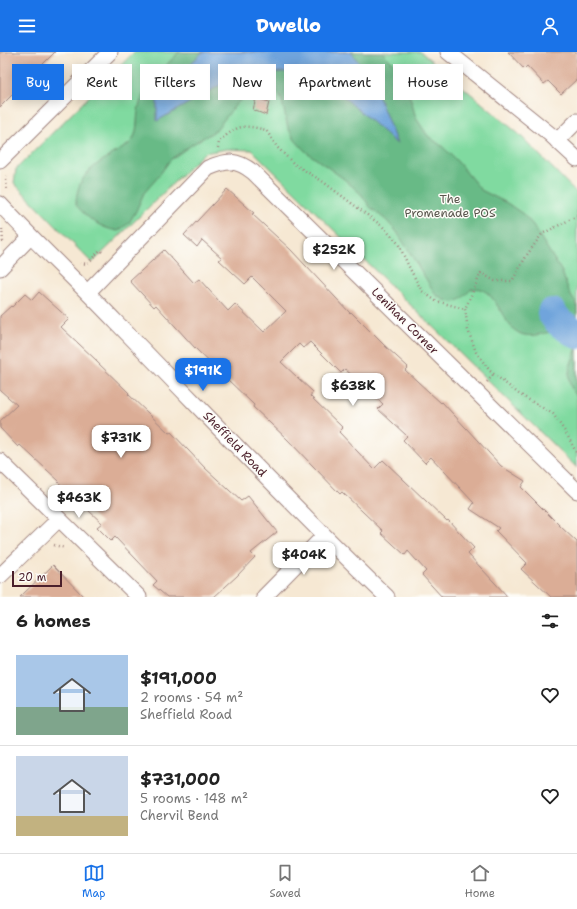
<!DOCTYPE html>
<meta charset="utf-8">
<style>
:root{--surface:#fff;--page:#f6f6f6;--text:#222;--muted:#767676;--line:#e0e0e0;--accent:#1a73e8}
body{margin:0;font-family:"Shantell Sans",sans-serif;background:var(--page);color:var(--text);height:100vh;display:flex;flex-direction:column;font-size:15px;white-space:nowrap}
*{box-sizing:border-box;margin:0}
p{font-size:13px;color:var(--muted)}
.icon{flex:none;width:22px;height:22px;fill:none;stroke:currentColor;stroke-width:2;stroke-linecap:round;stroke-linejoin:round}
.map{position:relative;height:545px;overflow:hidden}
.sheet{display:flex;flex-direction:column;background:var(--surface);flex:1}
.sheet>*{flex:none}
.banner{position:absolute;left:12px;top:12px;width:553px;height:36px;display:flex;gap:8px}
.scale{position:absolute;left:12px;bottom:10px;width:50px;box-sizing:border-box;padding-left:4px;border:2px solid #4a1f2b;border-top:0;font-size:11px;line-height:14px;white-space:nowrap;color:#4a1f2b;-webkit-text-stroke:3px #fdfcf7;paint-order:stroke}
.price{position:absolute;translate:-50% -34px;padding:0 9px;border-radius:8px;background:#fff;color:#222;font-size:13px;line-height:26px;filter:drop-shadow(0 1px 2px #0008)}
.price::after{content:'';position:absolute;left:50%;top:24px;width:12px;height:9px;margin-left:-6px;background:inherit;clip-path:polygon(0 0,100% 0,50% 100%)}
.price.selected{background:var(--accent);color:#fff}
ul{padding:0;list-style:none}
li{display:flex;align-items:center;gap:12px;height:100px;padding:0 16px}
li+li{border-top:1px solid var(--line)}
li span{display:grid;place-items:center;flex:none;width:112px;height:80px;border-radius:0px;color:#555}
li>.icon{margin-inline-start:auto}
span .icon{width:48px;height:48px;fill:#fffc;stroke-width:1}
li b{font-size:17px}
h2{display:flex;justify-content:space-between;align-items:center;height:48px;padding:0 16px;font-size:17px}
.pill{padding:0 14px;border-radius:0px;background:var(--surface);box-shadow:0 2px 10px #0003;font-size:14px;line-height:36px}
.pill.selected{background:var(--accent);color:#fff}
header{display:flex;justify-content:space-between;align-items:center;height:52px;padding:0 16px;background:var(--accent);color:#fff;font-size:18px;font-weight:800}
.tab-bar{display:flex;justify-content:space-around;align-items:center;height:56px;border-top:1px solid var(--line);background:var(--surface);font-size:11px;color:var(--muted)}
.tab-bar a{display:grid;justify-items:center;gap:2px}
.tab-bar .selected{color:var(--accent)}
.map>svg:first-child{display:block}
.green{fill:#80daa0;stroke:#657c66}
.forest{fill:#68ba86;stroke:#596c58}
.water{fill:#70a4dc;stroke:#5d6284}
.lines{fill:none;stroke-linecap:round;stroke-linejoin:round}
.river{stroke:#70a4dc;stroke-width:30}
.building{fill:#dbad96}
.street-casing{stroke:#a0847f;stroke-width:17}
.path{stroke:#a0847f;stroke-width:2.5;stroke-dasharray:1 3;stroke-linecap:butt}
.street{stroke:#fff;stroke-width:15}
.labels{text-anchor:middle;stroke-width:3;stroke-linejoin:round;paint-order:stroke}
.park-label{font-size:12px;fill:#5a574e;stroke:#fdfcf7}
.street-label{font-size:12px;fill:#4a1f2b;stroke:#fdfcf7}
</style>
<header><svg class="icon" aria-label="menu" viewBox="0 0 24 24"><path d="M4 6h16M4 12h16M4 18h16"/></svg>Dwello<svg class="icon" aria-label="person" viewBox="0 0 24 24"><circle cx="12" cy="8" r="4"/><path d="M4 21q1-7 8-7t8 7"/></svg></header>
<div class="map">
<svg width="577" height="545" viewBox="0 0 577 545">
<rect width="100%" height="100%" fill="#fdfcf7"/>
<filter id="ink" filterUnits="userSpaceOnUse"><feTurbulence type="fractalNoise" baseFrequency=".025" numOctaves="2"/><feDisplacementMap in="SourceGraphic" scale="8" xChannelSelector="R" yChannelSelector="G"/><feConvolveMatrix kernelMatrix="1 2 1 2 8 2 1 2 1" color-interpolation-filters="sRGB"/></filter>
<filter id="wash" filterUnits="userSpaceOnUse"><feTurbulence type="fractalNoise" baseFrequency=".012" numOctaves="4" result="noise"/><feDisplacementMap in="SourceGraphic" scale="16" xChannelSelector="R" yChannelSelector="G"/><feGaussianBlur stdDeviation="0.9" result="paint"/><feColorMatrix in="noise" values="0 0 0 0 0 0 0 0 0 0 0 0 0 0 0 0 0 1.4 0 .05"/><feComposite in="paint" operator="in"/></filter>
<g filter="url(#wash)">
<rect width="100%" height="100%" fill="#f6e8d3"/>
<!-- green -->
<path class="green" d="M134,0H421L520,83L577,141V416L252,98L227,97L204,101L92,211L14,131L16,117Z"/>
<!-- forest -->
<path class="forest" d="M179,0H382L400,18L407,35L416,66L428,84L443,95L457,109L481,138L507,151L523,162L533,173L562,220L570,242L577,253V269C564,280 562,277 546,281C539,283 529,285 521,282C503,275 498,242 480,237C478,236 474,237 471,237C458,252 454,254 436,243L397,180L386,168L371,156L361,142L344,127L305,99L295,88L288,76L282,49L279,42L271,38H262L243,46L237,51L215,79L191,93L170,108L158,125L144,141L136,159L129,171L118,179C100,176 88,167 76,153C76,126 91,115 113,102C119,98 126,95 131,90C140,79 135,63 140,51C146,31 165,15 179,0Z
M577,295V344C562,327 571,313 577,295Z"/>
<!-- water -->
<path class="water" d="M203,0H351L372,28L397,92L313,18L238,23L157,69V43Z"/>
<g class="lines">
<!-- river -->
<path class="river" d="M552,261L560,271L577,282"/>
</g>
<g id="blocks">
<!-- building -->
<path class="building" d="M0,0H55L0,55Z
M508,0H577V27L561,42L548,29L544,32L527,14L524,17Z
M256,46L269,50L266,63L253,58Z
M227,137L254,161L252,162L291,198L350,261L351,260L385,294L408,315L405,318L441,351L442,350L501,414L525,429L521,435L561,475L577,490V545H551L521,517L527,511L496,479L499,476L470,457L474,451L431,405L425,411L403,388L407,384L378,357L383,352L345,317L341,321L310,290L303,296L299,292L281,310L313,340L310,344L343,376L339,380L374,417L383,408L447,469L448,468L474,496L468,502L508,545H442L422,523L426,519L408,499L405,503L381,481L383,479L342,440L340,442L287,387L253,355L254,353L195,296L156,253L154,255L130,229L164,198L194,231L199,227L228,259L235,252L264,280L286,259L252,225L245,232L219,208L222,206L202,188L197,195L184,183Z
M39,240L69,267L61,275L96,308V309L129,341L128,342L169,381L171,380L205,416L241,449L248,444L277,480L251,501L255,505L237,524L214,545H167L153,533L157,529L115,485L111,489L97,475L102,471L58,430L59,429L20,393L18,395L0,376V369L17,353L0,338V264L11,254L12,255L25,242L32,248Z
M53,513L84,545H20Z"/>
</g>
</g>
<g filter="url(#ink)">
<use href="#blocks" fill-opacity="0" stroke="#a0847f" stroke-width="1"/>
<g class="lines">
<!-- street casing -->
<g class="street-casing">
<path id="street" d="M448,0L551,83L577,107
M557,89L577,69
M0,109L110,0
M0,152C38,193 79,231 117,271C207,363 294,456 387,545
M0,216L30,185
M88,240L208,116C228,108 236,107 253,120L577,439
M0,409L139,545
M0,524L59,467
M264,545L324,484"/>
</g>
<!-- path -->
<path class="path" d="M218,96L219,89C239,73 241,72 266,78L277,95L294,112L322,129L382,174L398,191L410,217L422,239L436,249L465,257
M7,124L6,127L7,138
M577,164L542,182L527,203L512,229H495L481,221L465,257L468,278L476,300L490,319L519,342L553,362L566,381L577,402
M2,177L3,190
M80,211L87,212L100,198L104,202
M487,330L494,322
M54,493L65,496"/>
<!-- street -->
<use href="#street" class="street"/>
</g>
</g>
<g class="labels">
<!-- park labels -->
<g class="park-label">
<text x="450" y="151">The<tspan x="450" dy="14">Promenade POS</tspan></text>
</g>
<!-- street labels -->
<g class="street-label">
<text transform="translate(405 269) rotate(45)" y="4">Lenihan Corner</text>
<text transform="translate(235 392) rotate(46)" y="4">Sheffield Road</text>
</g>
</g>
</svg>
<div class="scale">20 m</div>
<b class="price" style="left:334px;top:219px">$252K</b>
<b class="price selected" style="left:203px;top:340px">$191K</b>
<b class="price" style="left:353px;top:355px">$638K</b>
<b class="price" style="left:121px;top:407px">$731K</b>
<b class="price" style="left:79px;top:467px">$463K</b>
<b class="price" style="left:304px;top:524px">$404K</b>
<div class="banner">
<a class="pill selected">Buy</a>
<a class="pill">Rent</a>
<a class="pill">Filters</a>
<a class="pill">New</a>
<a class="pill">Apartment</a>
<a class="pill">House</a>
</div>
</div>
<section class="sheet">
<h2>6 homes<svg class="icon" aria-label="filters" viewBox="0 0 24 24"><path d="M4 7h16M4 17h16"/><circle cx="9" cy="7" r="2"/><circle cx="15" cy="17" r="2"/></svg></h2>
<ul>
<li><span style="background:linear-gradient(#a9c7e8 65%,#7fa58c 0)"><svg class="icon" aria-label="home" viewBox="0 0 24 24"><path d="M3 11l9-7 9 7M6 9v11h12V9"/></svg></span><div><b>$191,000</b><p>2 rooms · 54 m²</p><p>Sheffield Road</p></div><svg class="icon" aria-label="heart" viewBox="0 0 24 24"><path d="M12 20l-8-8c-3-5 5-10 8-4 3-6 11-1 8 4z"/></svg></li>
<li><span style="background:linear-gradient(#c9d6e8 75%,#c2b280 0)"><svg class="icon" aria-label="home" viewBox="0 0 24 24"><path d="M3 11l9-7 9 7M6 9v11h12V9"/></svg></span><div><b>$731,000</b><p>5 rooms · 148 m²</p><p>Chervil Bend</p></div><svg class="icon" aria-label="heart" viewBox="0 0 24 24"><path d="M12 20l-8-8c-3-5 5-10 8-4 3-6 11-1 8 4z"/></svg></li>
</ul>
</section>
<nav class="tab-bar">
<a class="selected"><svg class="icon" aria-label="map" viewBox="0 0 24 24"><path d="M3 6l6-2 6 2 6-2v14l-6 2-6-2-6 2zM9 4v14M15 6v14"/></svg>Map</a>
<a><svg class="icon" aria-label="saved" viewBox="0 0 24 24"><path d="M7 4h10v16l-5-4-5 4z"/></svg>Saved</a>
<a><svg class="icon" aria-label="home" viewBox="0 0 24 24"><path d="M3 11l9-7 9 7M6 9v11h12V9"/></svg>Home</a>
</nav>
